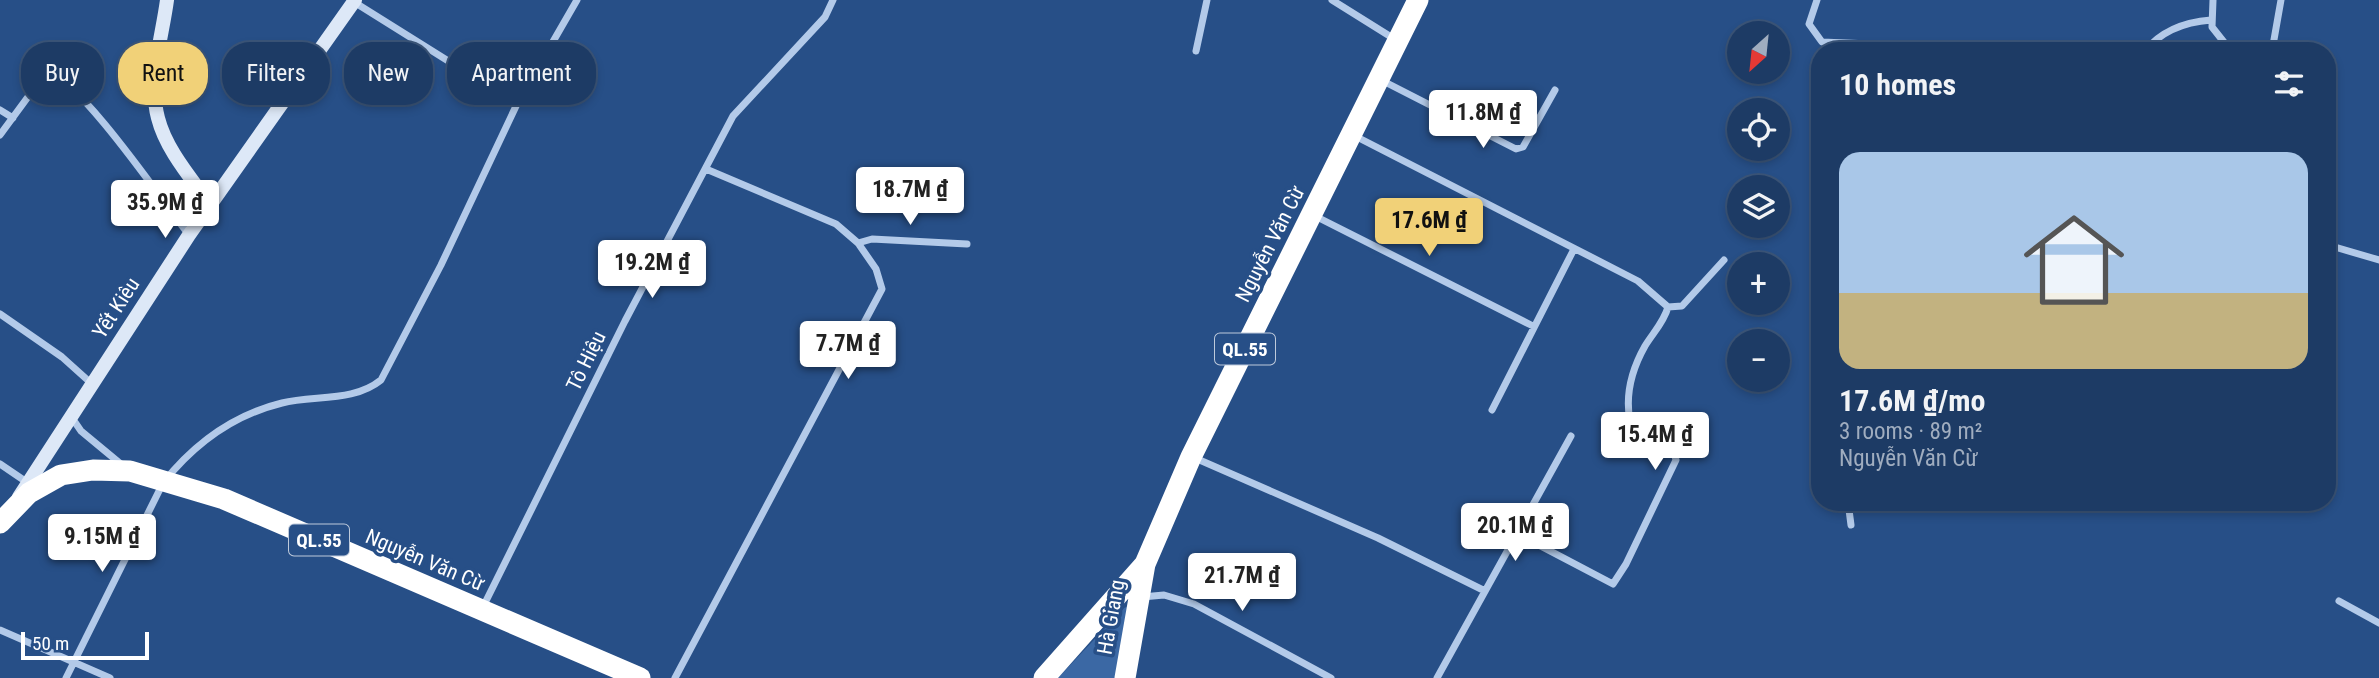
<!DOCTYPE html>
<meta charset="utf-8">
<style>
:root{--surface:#1d3b65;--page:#2a466e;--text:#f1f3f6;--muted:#a0adbf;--line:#3b5579;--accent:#f1d178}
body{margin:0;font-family:"Roboto Condensed",sans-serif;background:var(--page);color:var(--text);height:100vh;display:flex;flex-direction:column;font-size:26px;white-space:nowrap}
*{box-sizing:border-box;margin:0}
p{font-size:23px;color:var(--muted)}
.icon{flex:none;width:38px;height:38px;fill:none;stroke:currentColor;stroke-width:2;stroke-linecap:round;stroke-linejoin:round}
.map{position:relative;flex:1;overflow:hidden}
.details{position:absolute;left:1811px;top:42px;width:525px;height:469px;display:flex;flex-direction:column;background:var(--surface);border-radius:28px;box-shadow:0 4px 10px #0003,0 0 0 2px var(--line)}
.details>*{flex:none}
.guide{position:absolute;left:21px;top:42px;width:665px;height:63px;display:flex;gap:14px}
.needle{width:46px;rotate:207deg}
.buttons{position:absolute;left:1727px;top:21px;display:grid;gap:14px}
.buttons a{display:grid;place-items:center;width:63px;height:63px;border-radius:50%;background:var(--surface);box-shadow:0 4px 10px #0003,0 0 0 2px var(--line);font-size:35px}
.scale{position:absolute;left:21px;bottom:18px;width:128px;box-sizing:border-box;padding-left:7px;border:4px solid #fff;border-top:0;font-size:19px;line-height:24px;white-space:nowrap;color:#fff;-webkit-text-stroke:5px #274f87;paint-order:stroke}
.price{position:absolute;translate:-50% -60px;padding:0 16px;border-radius:7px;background:#fff;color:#222;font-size:23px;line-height:46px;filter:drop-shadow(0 2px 4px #0008)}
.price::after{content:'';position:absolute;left:50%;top:42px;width:21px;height:16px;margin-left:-10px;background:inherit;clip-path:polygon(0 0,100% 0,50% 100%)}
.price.active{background:var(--accent);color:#111}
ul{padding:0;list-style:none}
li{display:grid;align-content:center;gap:14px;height:371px;padding:0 28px}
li+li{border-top:2px solid var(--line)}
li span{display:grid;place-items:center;height:217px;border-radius:21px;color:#555}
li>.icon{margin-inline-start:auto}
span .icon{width:126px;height:126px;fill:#fffc;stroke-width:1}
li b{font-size:30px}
h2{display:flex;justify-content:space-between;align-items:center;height:84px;padding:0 28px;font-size:30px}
.chip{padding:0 24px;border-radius:28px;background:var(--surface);box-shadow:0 4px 10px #0003,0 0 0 2px var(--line);font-size:24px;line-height:63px}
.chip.active{background:var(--accent);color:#111}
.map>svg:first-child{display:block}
.green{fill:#3b68a4}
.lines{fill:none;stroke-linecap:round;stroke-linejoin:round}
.street{stroke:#b3cae9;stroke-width:7}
.secondary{stroke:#dde8f7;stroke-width:14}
.highway{stroke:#fff;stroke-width:21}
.labels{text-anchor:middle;stroke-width:7;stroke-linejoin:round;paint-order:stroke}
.shield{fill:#274f87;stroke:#becadb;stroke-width:2}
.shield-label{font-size:19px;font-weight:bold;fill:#fff}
.street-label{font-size:21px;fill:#fff;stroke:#274f87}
</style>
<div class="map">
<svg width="2379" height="678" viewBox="0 0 2379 678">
<rect width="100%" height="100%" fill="#274f87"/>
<!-- green -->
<path class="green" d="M1131,605L1121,678H1058L1124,608Z"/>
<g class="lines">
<!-- street -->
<path class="street" d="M1332,0L1396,40
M1817,0L1809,24L1822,42L1870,44L1879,51
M2213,0L2212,27L2231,51
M354,2L517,104
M1196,51L1207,0
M2145,51C2162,30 2185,22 2211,20
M2272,51L2281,0
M1381,80L1516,149L1523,147L1555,90
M0,110L13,118
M0,135L36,86L50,75C79,78 166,206 189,235
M1353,135L1638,281L1668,307
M1315,216L1533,326
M858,243L872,239L967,244
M2328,245L2379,260
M1668,307L1682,306L1724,260
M0,314L62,357L92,384
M1492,410L1574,249
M70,415L81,431L122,465
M1195,458L1378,538L1483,590
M0,464L28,483
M1848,502L1851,525
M1516,533L1613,584L1626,564L1676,460C1674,442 1643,432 1630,421C1625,395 1632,369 1645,346C1653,333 1664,322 1668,307
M1142,597L1164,595L1194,604L1331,678
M2339,601L2379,623
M483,607L625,321L733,116L825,17L833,0
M0,630L110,678
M66,678L163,483C194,444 233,415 282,403C315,395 354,402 381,380L441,265L517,104L577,0
M675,678L882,289L876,269L858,243L836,224L706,169
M1437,678L1571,436"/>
<!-- secondary -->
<path class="secondary" d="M167,0C162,38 148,80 158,118C166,150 192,179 211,206
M19,497L189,235L355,0"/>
<!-- highway -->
<path class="highway" d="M0,523L29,493L61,475L93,470L130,471L224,499L640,678
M1044,678L1145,564L1191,457L1418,0
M1125,678L1145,564"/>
</g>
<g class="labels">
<!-- shield labels -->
<g class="shield">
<rect x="1215" y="333.5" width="60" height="31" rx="5"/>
<rect x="289" y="524.5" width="60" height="31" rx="5"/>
</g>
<g class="shield-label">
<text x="1245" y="356">QL.55</text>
<text x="319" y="547">QL.55</text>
</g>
<!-- street labels -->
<g class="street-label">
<text transform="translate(1270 244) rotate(-63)" y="7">Nguyễn Văn Cừ</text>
<text transform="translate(116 308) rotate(-57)" y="7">Yết Kiêu</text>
<text transform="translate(586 361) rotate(-64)" y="7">Tô Hiệu</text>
<text transform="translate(425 560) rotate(23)" y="7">Nguyễn Văn Cừ</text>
<text transform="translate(1111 617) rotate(-80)" y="7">Hà Giang</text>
</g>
</g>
</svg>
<div class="buttons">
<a><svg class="needle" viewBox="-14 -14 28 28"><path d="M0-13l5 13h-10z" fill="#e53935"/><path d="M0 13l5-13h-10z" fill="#a0adbf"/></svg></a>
<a><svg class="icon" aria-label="locate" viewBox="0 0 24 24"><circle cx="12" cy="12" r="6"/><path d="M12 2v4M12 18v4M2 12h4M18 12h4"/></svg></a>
<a><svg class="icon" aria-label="layers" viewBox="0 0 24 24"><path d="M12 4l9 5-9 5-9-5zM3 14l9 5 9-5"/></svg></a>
<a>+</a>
<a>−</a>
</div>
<div class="scale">50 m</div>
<b class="price" style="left:1483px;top:150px">11.8M ₫</b>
<b class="price" style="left:910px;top:227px">18.7M ₫</b>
<b class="price" style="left:165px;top:240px">35.9M ₫</b>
<b class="price active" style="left:1429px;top:258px">17.6M ₫</b>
<b class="price" style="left:652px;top:300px">19.2M ₫</b>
<b class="price" style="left:848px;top:381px">7.7M ₫</b>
<b class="price" style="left:1655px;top:472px">15.4M ₫</b>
<b class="price" style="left:1515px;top:563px">20.1M ₫</b>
<b class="price" style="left:102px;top:574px">9.15M ₫</b>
<b class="price" style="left:1242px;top:613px">21.7M ₫</b>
<div class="guide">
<a class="chip">Buy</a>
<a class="chip active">Rent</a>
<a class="chip">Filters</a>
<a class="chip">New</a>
<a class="chip">Apartment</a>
</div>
<section class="details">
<h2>10 homes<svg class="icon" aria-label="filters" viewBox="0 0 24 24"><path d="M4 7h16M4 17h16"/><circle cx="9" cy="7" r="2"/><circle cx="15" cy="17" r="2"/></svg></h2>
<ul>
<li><span style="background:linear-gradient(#a9c7e8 65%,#c2b280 0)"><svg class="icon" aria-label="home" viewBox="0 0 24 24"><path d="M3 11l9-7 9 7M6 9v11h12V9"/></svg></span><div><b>17.6M ₫/mo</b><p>3 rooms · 89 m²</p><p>Nguyễn Văn Cừ</p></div></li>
</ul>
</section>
</div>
